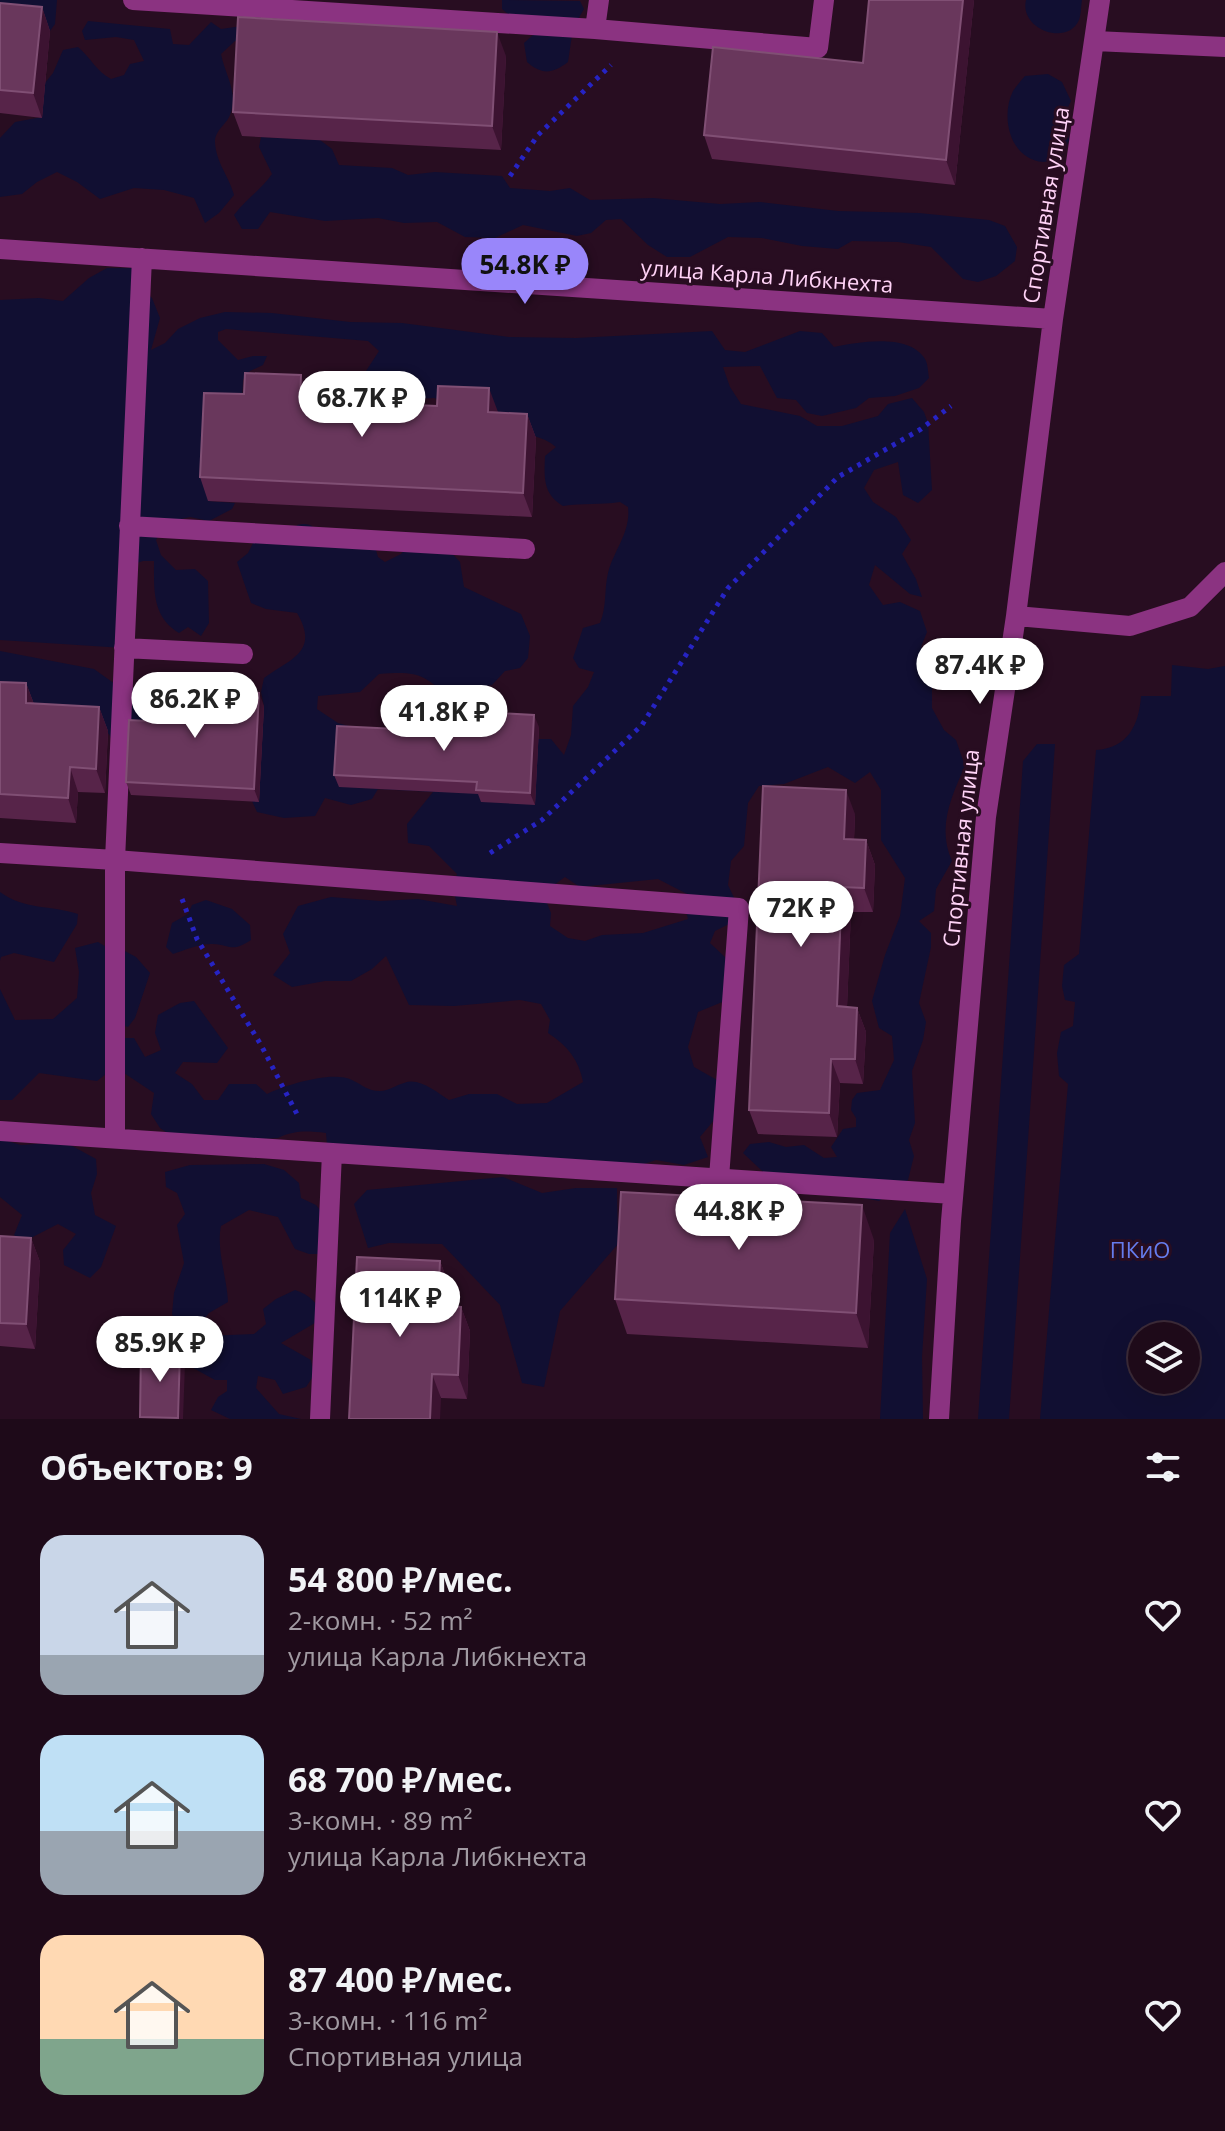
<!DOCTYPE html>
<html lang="ru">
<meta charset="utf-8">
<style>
:root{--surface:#1e0a19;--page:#261322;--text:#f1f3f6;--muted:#a19aa2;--line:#3c2b38;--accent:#9986fa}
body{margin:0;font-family:"Open Sans",sans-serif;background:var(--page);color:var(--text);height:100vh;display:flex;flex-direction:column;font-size:30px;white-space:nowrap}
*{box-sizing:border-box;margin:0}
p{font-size:26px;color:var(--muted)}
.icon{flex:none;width:44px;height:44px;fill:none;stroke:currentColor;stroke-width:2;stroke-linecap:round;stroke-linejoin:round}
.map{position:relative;height:1419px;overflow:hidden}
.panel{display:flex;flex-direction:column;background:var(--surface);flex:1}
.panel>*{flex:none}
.tools{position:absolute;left:1128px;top:1322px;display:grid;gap:16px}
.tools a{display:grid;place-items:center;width:72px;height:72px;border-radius:50%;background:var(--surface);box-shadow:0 8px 32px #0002,0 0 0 2px var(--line);font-size:40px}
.price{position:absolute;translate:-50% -68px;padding:0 18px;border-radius:28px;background:#fff;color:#222;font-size:26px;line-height:52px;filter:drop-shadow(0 2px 4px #0008)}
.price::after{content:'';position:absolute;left:50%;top:48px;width:24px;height:18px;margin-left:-12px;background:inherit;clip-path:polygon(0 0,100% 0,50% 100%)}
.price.active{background:var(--accent);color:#111}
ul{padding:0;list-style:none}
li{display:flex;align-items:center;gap:24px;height:200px;padding:0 40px}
li span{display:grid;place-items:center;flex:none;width:224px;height:160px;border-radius:24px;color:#555}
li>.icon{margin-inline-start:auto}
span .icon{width:96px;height:96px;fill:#fffc;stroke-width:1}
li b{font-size:34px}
h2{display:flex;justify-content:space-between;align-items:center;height:96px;padding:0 40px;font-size:34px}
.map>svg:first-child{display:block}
.green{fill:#110f32;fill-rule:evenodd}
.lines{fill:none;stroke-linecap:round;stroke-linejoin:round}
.path{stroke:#2623c3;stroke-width:5;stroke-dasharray:4 6;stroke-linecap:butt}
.minor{stroke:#8b3381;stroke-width:20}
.wall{fill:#572449}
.shaded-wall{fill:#3c1331}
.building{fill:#69375c;stroke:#804f74;stroke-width:2}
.labels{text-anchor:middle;stroke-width:6;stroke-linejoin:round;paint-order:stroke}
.street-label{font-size:22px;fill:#ffd3f7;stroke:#280d21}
.park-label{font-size:22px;fill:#657ced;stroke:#280d21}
</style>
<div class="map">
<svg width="1225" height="1419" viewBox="0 0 1225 1419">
<rect width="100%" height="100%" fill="#280d21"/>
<!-- green -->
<path class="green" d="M0,0H57L55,24L50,31L0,26Z
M502,0L580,1L584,9L573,28L568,62C552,74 542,75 527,62L524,43L533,35L502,9Z
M1026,0H1082C1081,6 1081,15 1079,20C1067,47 1019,29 1026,0Z
M88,21L170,29L173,44L189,45L211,22L221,29L249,25L247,41H235L221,54C225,75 239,93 230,115C226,125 215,130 215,142C216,163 229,176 234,195L219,213L205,223L194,198L164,190L134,188L100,199L77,182L57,172L37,182L22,194L0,197V138L15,122L42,117L45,83L53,73L63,50L78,47C91,58 96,71 111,79L124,75L130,64L144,61L134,40L116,37L85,40L82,31Z
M1048,74L1062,82L1071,101L1064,115L1069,140L1062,158C1056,159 1048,162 1043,162C1010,159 1000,117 1013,91C1016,86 1021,81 1025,76Z
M261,137L320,140L332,149L339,165L392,168L408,175L435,172L502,176L510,188L550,191L570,188L590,200L653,198L720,204L760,202L838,211L919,213L989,220L1005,226L1017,247L1015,261L996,276L978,282L963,279L931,247L898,242L852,241L838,249L802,246L762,238L728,237L690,257H667L648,245L621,219L606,220L591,233L577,236L523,225L495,238L465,237L437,222L404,223L378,218L325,221L270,212L258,229H242L234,215C246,199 261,190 272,174L259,147Z
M107,268H134L140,286L152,298L160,318L151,350L165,343L178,329L200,318L225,312L272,313L350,322L402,323L509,337L576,338L712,331L725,350L745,352L800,331L822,333L834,347C859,342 909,333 925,359C928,364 928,372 929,378L919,388L895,396L869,398L856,408L822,416L807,413L796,400L777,398L760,366L723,367L730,387L741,404L800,416L817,426H842L878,416L888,404L912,398L924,412L928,423L932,490L918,503L903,495L898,462L874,470L864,488L873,502L896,517L911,540L902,554L916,579L922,597L910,594L875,565L869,585L883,605L900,602L920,611L927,632L921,647L932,668V708L944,730L956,740L965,766C951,797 937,828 952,861L936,889L934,911L919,921L931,933V947L919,1003L926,1022L923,1040L912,1071L915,1123L909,1140L914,1156L908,1180L879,1201L774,1182L743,1153L750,1144L769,1142L786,1147L804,1145L824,1158L837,1157L831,1147L843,1129L856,1127V1118L851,1110L852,1100L857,1093L880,1090L894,1060L892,1036L879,1028L872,1001L885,955L900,916L905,878L881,840V790L870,772L855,783L828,767L784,784L759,786L748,803L744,846L731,861L728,885L739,908L729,924L715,931L710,943L727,959L732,998L698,1012L688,1047L694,1067L717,1080L715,1119L700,1137L708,1157L684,1165L656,1160L641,1165L327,1145L326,1133C307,1131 295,1130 278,1138L182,1143L160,1128L151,1114L154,1093L115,1067L97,1081L39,1073L12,1100H0V989L15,1020L53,1019L77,998L79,972L75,948L98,942L115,952L123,950L136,957L150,973L135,1018L128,1027L115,1023V1038H134L145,1057L161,1050L155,1033L158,1015L180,1003L194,1001L228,1048L217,1063L183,1062L175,1073L192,1084L204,1100H218L229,1084H256L267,1094C285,1085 333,1070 352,1080C363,1085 367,1091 380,1091C389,1091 396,1085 404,1083C419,1077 436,1092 449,1100L469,1094H497L517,1104L547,1103L583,1082C579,1060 567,1045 548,1033L550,1020L541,1004L520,1000L454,1006L409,1005L386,956L372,969L351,981H325L292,987L273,975L290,953L283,934L298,906L331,897L380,901L418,899L457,906L453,886L457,874L429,846L408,843L407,824L433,792L339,787L378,789L372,799L351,805L325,798L315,816L284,818L257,812L252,801H259L264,706L261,692L264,678C290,659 320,652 297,613L266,609L251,603L237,562L248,553L258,533L296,536L297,525C310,522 314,526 321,537L373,540L378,557L385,562L401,554L411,542L443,544L460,562L464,587L521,614L530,636L528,658L520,668L505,671L492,685L469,689L453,701C423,674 419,671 379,674L360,692L318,696L317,709L338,723L374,733L391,728H419L449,734L534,805L538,739H551L564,755L571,735L573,706L588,687L594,672L579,668L573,658L583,628L600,623C607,606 604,590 608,573C614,550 631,532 628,507L620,502C600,505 583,503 563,506C543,494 544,478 545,456L556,447C542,435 526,435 509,430C484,424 453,417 435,398L415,399L403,390L373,385L366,371L379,351L368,341L226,329L218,332V340L238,360L253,356H267L263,365L250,371L243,380L241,418L208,501L235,503L232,509L209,521L190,517L177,520L163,528L156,540L161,555L176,570L195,569L208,581L209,623L201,636L188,627L179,633C152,617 154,590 154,561H143L128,566L124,648L0,640V300L39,298L63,301L89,278ZM565,877L580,887L658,879L689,895L684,904L688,919L643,933L602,935L585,941L568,938L550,926L551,913L543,893Z
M0,651L94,669L122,689L157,686L170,695L151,754L119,753L109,734L99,729L0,705Z
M1172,665L1208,669L1225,666V1419H1040L1068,1084L1059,1076L1057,1053L1061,1032L1073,1026L1075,1002L1065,1000L1062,986L1064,965L1079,954L1096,750C1128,748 1139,725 1141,696H1171ZM1142,1336H1186V1380H1142Z
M1037,744H1055L1009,1419H978L1023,761Z
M0,892C24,910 51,905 78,914L77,924L54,962L14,953L1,957L0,961Z
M206,900L232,909L250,925L251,940C231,953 232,945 213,944C200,943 185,950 173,954L166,947L172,923L188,914L192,905Z
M0,1139L21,1145L65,1142L96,1159L97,1174L91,1193L95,1215L116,1226L101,1267L90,1278L64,1265L63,1250L76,1234L58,1224L23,1242L14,1235L22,1215L0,1197Z
M264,1164L284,1170L299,1183L301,1198L316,1205L329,1221L328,1254H309L295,1249L278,1217L249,1210L221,1226C216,1250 227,1277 228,1302L209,1313L192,1333L181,1335L172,1314L174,1293L184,1263L177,1225L185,1214L177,1193L166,1187L165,1172L190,1165Z
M503,1177L542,1193L576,1188H617L618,1244L560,1311L544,1387L522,1383L500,1305L442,1244L389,1243L368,1248L354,1204L367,1190Z
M905,1209L927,1279L922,1357L923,1419H880L890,1233Z
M295,1290C310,1295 317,1303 325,1317L281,1343L311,1360L314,1375L306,1387L283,1394L275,1380L258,1376L256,1388L279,1414L301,1419H230L211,1410L218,1397L227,1391V1380H215L164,1352L177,1345L191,1352L205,1336L254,1334L266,1324L263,1309L276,1299Z"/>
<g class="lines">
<!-- path -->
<path class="path" d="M510,176L538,135L611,65
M490,853L542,820L642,725L728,588L838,477L921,429L951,406
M182,899L197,939L261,1045L298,1116"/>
<!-- minor -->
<path class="minor" d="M133,0L595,29L599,0
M595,29L818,48L824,0
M1095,41L1225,47
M0,249L1053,319
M129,526L525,549
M1016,616L1130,626L1190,607L1225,572
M124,648L243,654
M0,853L115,860L142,258
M0,1131L953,1194
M115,1138V860L739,908L719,1178
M320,1419L332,1153
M939,1419L951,1221L986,817L1016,616L1053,319L1100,0"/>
</g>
<!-- wall -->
<path class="wall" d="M869,0H974L955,185L712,159L704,135L863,63Z
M0,3L42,7L50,31L42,118L0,113Z
M506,56L501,150L242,136L233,112Z
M310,400L527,414L536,438L532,517L208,501L200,477Z
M0,682L26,683L34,704L99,707L108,731L105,793L78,792L76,823L0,818Z
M264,706L259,802L131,795L126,782L148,721Z
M539,727L535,805L481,802L478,794L339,787L334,775L479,733Z
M855,814L854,840H866L875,865L873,912H851L847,1007L857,1008L866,1032L863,1084L840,1083L837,1137L758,1134L749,1110Z
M0,1236L31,1238L40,1262L35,1349L0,1346Z
M874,1240L868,1348L627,1334L615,1299Z
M357,1257L440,1261L449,1285L448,1306L461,1307L470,1331L467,1399L441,1398Z"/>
<!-- shaded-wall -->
<path class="shaded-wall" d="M963,0H974L955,185L946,160Z
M42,7L50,31L42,118L33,93Z
M497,32L506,56L501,150L492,126Z
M301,375L310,400H300Z
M489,388L498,412H488Z
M527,414L536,438L532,517L523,493Z
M26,683L35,707L26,703Z
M259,693L264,706L259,802L254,789Z
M99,707L108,731L105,793L96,769Z
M534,715L539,727L535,805L530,793Z
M70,767L78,792L76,823L68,798Z
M846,790L855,814L853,864L844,839Z
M866,840L875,865L873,912L864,888Z
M842,887L851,912L846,1031L837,1006Z
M857,1008L866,1032L863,1084L855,1059Z
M831,1059L840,1083L837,1137L829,1113Z
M862,1205L874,1240L868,1348L856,1313Z
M31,1238L40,1262L35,1349L26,1324Z
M440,1261L449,1285L446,1330L438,1306Z
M461,1307L470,1331L467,1399L458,1375Z
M180,1351L185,1364L183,1419H179Z
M432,1374L441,1398L440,1419H430Z"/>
<!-- building -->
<path class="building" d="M869,0H963L946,160L704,135L713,47L863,63Z
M0,3L42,7L33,93L0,90Z
M238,17L497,32L492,126L233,112Z
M245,373L301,375L300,400L437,406L438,386L489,388L488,412L527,414L523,493L200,477L204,393L244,394Z
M0,682L26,683V703L99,707L96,769L70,767L68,798L0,794Z
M149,688L259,693L254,789L126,782L129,720L148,721Z
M480,712L534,715L530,793L476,790L477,782L334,775L337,726L479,733Z
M763,786L846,790L844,839L866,840L864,888L842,887L837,1006L857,1008L855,1059H831L829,1113L749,1110Z
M621,1192L862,1205L856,1313L615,1299Z
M0,1236L31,1238L26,1324L0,1323Z
M357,1257L440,1261L438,1306L461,1307L458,1375L432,1374L430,1419H349Z
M141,1350L180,1351L178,1418L140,1417Z"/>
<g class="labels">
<!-- street labels -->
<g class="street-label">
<text transform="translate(1046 205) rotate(-81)" y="8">Спортивная улица</text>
<text transform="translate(767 276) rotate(4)" y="8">улица Карла Либкнехта</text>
<text transform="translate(961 848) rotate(-84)" y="8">Спортивная улица</text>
</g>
<!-- park labels -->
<g class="park-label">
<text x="1140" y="1258">ПКиО</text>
</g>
</g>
</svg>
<div class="tools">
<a><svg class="icon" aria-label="layers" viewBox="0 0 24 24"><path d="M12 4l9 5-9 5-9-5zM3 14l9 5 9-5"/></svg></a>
</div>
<b class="price active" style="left:525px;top:306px">54.8K ₽</b>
<b class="price" style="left:362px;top:439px">68.7K ₽</b>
<b class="price" style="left:980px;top:706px">87.4K ₽</b>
<b class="price" style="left:195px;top:740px">86.2K ₽</b>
<b class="price" style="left:444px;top:753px">41.8K ₽</b>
<b class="price" style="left:801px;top:949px">72K ₽</b>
<b class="price" style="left:739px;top:1252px">44.8K ₽</b>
<b class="price" style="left:400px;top:1339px">114K ₽</b>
<b class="price" style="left:160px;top:1384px">85.9K ₽</b>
</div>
<section class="panel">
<h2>Объектов: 9<svg class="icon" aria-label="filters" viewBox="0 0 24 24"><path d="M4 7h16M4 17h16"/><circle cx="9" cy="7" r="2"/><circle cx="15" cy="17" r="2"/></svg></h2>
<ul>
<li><span style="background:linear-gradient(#c9d6e8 75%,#9aa5b1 0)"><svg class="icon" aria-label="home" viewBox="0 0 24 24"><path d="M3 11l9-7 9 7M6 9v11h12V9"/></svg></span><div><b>54 800 ₽/мес.</b><p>2-комн. · 52 m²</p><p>улица Карла Либкнехта</p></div><svg class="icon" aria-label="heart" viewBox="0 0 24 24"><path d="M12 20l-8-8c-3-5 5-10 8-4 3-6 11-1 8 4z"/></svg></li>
<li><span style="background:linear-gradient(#bfe0f5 60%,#9aa5b1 0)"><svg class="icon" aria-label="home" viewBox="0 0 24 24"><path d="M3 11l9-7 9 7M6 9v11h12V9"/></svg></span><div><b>68 700 ₽/мес.</b><p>3-комн. · 89 m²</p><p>улица Карла Либкнехта</p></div><svg class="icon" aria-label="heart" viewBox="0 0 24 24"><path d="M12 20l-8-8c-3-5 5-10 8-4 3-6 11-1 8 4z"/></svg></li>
<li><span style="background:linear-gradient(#ffd9b3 65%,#7fa58c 0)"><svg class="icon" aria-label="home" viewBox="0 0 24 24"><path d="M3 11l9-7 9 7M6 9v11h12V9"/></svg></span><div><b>87 400 ₽/мес.</b><p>3-комн. · 116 m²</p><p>Спортивная улица</p></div><svg class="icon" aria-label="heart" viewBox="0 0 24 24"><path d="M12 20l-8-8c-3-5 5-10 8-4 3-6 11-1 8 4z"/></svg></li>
</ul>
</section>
